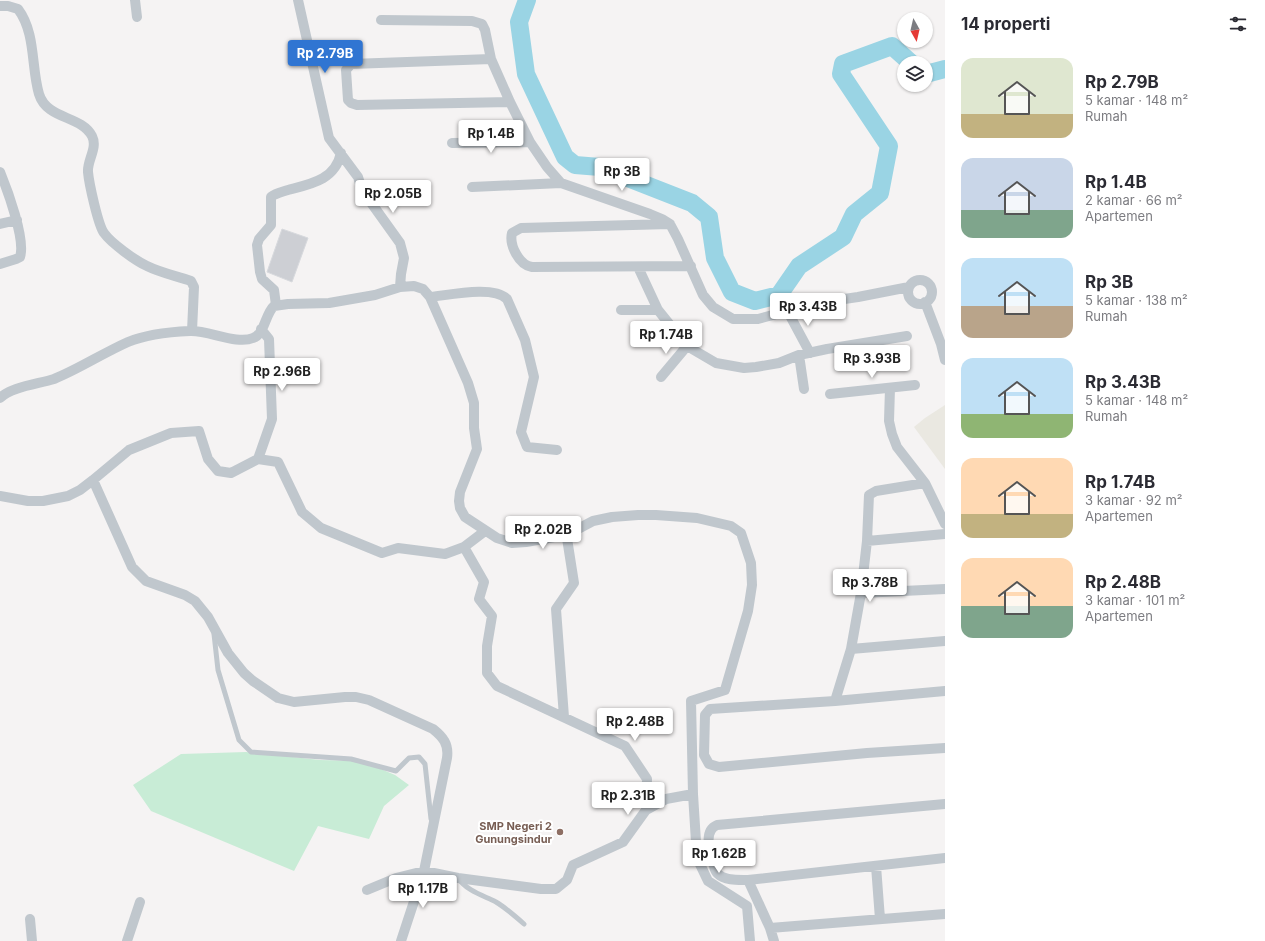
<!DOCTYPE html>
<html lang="id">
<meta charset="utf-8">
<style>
:root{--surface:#fff;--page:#f7f7f7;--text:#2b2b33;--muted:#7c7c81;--accent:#3075d2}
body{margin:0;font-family:Inter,sans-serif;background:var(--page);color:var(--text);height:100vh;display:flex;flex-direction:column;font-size:15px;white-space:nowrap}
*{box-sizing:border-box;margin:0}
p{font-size:13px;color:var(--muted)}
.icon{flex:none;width:22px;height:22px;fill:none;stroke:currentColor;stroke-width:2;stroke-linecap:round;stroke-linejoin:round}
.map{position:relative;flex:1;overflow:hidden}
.sheet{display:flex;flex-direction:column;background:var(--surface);width:320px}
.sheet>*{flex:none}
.needle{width:26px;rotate:172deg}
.buttons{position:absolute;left:897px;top:12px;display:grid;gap:8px}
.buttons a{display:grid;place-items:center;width:36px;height:36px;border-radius:50%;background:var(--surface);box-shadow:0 1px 3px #0004;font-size:20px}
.price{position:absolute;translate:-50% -34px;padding:0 9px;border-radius:4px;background:#fff;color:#222;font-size:13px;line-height:26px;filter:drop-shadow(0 1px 2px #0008)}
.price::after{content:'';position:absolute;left:50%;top:24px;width:12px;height:9px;margin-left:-6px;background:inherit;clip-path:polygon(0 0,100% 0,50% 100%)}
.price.current{background:var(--accent);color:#fff}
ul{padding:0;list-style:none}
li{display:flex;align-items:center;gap:12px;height:100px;padding:0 16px}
li span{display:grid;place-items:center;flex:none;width:112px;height:80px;border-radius:12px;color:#555}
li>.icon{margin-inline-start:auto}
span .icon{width:48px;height:48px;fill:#fffc;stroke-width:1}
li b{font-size:17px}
h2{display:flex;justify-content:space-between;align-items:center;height:48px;padding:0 16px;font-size:17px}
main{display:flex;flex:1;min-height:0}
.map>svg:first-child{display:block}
.commercial{fill:#eae8e1}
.green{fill:#c8ecd6}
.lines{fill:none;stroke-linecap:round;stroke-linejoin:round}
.river{stroke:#9ad4e4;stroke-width:18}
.building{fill:#cdcfd4;stroke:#d7d9dd}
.lane{stroke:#c0c7cd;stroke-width:5}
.street{stroke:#c0c7cd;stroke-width:10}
.education-dot{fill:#8d6e63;stroke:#fff;stroke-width:1.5}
.labels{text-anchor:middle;stroke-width:4;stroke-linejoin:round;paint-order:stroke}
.education-label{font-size:11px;font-weight:bold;fill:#785e54;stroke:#fff;text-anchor:end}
</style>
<main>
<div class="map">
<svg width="945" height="941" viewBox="0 0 945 941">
<rect width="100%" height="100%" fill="#f5f3f3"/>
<!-- commercial -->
<path class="commercial" d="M945,405V469L914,427L925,418Z"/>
<!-- green -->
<path class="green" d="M246,752L320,760L362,761L395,775L409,785L384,806L369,839L318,826L294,871L151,811L133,785L181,754Z"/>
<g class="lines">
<!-- river -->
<path class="river" d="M527,0L519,22L526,74L565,157L575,165L600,167L692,203L709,217L715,258L732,292L755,301L779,295L799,266L843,237L854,214L880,193L889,146L841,74L843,64L892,46L911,63
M926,74L945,69"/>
</g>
<!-- building -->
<path class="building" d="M282,229L308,238L292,282L267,272Z"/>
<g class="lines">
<!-- lane -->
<path class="lane" d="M214,634L218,670L239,740L251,752L351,759L396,771L409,758L419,757L425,764L431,819
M458,878C467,891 482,895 496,902C506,908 515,916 524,924"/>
<!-- street -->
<path class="street" d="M135,0L137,17
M298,0L329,138L358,177L362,190L400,243L404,258L401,274L400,287
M0,6H8L18,9C36,33 31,67 39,94C47,120 81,115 92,136C98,148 87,160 88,172C89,183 98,225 104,233C111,243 136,261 147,266C161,273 177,276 191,281L194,287L192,331
M381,20L472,21L482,24L485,30L491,59L510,102L530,142L547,167L561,183L650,214L662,219L670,224L678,239L703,295L713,307L733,319H758L817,303L858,297L909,287
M491,59L351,64L346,70L348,100L351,103L357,105L510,102
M452,143L530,142
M0,172C7,189 26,240 20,257L16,259L0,264
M472,187L561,183
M0,224L17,220
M670,224L521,228L512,233C509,245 519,265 532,267L691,266
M638,267L658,310L687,346L716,363L744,368L756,367L779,363L799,355L827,349L907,336
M908 292a12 12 0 1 1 24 0a12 12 0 1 1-24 0Z
M430,297C449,295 494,285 507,299L525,340L534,377L521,432L527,447L557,450
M925,302L941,344L945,360
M276,305L274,290L262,279L260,272L257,245L259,239L271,225V197C276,193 282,192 288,190C311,184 335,180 341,153
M621,310H658
M788,312L810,353
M799,355L804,389
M661,377L687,346
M890,388L889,421L892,434L897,447L925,483L945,524
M830,394L915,385
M0,398C11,387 38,384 54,379C79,369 103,353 128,342C147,334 169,332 190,331C208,330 237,345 253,338C265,334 265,314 274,306L288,304L329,303L375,295L400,287L414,286L423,289L430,297L468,383L474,403V428L477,449L460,492L459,501L460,508L465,517L497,538L512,543L526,542L554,537L576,530L593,521L612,517L638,515H656L697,518L731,526L741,533L751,563L752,585L748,611L725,690L691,701L693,794L697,858L708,881L747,906L750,941
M258,459L272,419L269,339L261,329
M93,480L132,567L146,581L185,595L195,601L208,617L228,653L244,673L253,681L278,698L294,702L345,697H356L369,700L433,729C443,737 449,744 447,758L424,871L401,941
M0,496L28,501H43L68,496L80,490L93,480L129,450L171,433L199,431L208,459L218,471L231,473L258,459L278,462L302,512L321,528L382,553L398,548L445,554L464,547L485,531
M867,541L945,534
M464,547L484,582L479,599L492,616L487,646V673L497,686L625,746L647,779L646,810
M861,593L945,589
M851,649L945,641
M945,691L835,701L710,709L705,715L704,755L709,764L719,767L867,753L945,748
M835,701L851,649L861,593L867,541L869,495L876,491L925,483
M564,717L556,609L574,583L566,532
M945,804L717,825C703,831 710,851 713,862C714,866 714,871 718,874C725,881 739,880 748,880L945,858
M876,866L880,919
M748,880L770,928L774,941
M367,890L396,878L424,871L458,878L541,889H556L567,880L573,865L623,842L646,810L666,799L693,794
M30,919L32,941
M770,928L945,914
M127,941L140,902"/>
</g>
<!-- markers -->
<circle class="education-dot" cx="560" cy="832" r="4"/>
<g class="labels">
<!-- education labels -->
<g class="education-label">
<text x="552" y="830">SMP Negeri 2<tspan x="552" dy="13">Gunungsindur</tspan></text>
</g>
</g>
</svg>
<div class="buttons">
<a><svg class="needle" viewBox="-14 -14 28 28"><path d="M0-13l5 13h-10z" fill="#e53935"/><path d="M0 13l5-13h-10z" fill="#7c7c81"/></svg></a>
<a><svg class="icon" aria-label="layers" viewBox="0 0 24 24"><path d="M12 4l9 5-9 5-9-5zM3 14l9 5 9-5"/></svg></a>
</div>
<b class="price current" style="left:325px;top:74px">Rp 2.79B</b>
<b class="price" style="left:491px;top:154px">Rp 1.4B</b>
<b class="price" style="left:622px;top:192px">Rp 3B</b>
<b class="price" style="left:393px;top:214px">Rp 2.05B</b>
<b class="price" style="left:808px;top:327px">Rp 3.43B</b>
<b class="price" style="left:666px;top:355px">Rp 1.74B</b>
<b class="price" style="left:872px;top:379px">Rp 3.93B</b>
<b class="price" style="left:282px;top:392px">Rp 2.96B</b>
<b class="price" style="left:543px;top:550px">Rp 2.02B</b>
<b class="price" style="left:870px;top:603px">Rp 3.78B</b>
<b class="price" style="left:635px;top:742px">Rp 2.48B</b>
<b class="price" style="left:628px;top:816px">Rp 2.31B</b>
<b class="price" style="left:719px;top:874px">Rp 1.62B</b>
<b class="price" style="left:423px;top:909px">Rp 1.17B</b>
</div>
<section class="sheet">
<h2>14 properti<svg class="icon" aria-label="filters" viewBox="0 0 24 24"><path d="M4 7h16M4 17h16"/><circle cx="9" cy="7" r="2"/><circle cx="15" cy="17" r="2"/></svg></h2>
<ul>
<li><span style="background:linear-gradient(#dfe7d0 70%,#c2b280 0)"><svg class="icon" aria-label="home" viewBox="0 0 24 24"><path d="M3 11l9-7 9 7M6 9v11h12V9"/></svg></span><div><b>Rp 2.79B</b><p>5 kamar · 148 m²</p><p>Rumah</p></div></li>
<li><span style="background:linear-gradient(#c9d6e8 65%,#7fa58c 0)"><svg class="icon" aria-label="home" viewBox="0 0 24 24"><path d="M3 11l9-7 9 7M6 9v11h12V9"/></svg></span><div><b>Rp 1.4B</b><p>2 kamar · 66 m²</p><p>Apartemen</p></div></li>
<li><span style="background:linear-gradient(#bfe0f5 60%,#b9a48a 0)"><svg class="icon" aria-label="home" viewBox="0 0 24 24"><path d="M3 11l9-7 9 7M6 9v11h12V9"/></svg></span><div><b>Rp 3B</b><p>5 kamar · 138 m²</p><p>Rumah</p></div></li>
<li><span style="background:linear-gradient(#bfe0f5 70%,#8fb573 0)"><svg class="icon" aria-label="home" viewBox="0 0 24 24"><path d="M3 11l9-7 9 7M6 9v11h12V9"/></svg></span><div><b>Rp 3.43B</b><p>5 kamar · 148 m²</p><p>Rumah</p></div></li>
<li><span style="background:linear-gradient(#ffd9b3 70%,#c2b280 0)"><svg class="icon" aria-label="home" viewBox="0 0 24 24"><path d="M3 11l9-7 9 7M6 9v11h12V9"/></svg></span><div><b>Rp 1.74B</b><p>3 kamar · 92 m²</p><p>Apartemen</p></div></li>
<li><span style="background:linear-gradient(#ffd9b3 60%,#7fa58c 0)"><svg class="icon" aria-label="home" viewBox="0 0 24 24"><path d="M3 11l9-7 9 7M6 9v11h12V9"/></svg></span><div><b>Rp 2.48B</b><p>3 kamar · 101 m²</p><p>Apartemen</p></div></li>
</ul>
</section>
</main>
